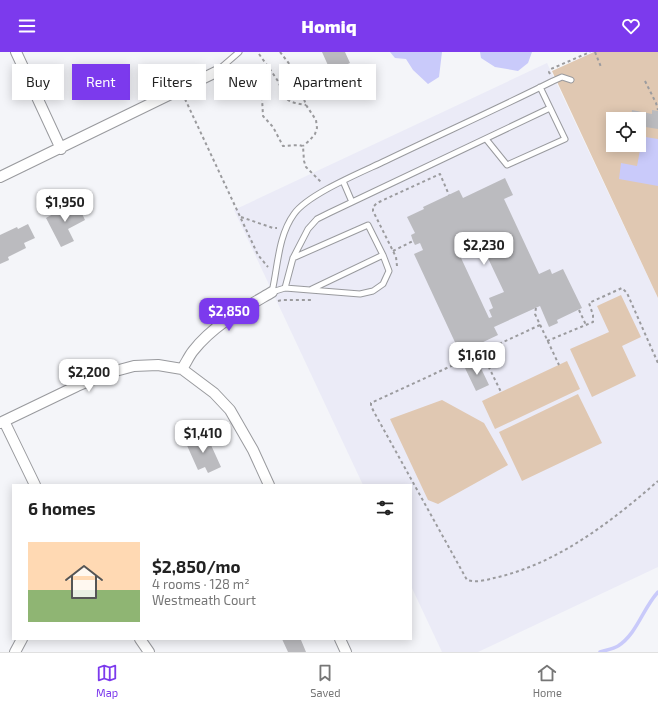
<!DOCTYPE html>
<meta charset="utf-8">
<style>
:root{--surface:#fff;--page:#f6f6f6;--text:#222;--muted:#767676;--line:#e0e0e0;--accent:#7c3aed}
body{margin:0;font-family:"Exo 2",sans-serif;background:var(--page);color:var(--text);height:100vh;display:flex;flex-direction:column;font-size:15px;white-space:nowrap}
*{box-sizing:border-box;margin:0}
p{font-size:13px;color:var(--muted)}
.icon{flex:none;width:22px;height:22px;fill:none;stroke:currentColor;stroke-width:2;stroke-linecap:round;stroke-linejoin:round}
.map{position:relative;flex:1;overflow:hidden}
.details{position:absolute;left:12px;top:432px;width:400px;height:156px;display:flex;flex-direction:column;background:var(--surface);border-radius:0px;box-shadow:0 2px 10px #0003}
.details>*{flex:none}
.banner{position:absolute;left:12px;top:12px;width:400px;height:36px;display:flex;gap:8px}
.tools{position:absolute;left:606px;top:60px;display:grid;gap:8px}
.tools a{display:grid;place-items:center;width:40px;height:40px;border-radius:0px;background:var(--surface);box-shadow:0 2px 10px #0003;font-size:20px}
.price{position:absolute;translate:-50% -34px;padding:0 9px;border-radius:8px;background:#fff;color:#222;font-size:13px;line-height:26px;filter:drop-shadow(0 1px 2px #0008)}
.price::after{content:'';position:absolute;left:50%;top:24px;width:12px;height:9px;margin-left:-6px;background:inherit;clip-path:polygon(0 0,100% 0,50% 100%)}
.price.active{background:var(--accent);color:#fff}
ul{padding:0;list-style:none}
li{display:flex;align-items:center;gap:12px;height:100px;padding:0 16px}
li+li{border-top:1px solid var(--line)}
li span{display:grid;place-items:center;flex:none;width:112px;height:80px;border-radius:0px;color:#555}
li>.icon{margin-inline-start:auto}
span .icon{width:48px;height:48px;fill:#fffc;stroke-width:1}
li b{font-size:17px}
h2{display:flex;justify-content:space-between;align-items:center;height:48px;padding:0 16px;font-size:17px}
.tag{padding:0 14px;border-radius:0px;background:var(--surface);box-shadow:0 2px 10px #0003;font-size:14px;line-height:36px}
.tag.active{background:var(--accent);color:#fff}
header{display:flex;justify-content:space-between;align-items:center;height:52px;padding:0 16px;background:var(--accent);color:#fff;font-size:18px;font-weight:800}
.tabs{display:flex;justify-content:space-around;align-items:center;height:56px;border-top:1px solid var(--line);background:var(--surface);font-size:11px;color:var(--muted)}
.tabs a{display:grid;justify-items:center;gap:2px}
.tabs .active{color:var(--accent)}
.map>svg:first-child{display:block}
.built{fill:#ebebf7}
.green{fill:#e0c8b2;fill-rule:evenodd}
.water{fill:#c9cafa}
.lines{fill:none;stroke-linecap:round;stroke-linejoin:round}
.stream{stroke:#c9cafa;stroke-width:3.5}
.building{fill:#bbbbbf;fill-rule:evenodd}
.lane-casing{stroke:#999a9e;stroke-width:7}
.street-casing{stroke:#999a9e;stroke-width:12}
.path{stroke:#9b9b9e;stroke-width:2;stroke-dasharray:3 3;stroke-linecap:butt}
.lane{stroke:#fff;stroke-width:5}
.street{stroke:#fff;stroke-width:10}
</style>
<header><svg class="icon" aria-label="menu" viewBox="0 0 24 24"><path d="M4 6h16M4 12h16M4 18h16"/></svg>Homiq<svg class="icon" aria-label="heart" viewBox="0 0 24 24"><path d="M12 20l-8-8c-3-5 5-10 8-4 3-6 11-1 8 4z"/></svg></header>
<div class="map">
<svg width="658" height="600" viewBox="0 0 658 600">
<rect width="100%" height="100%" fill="#f4f5f9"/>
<!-- built -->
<path class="built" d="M547,11L658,246V515L478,600H442L411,534V433H363L234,158Z"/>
<!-- green -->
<path class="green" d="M594,0H658V246L552,19ZM613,67H639V93H613Z
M621,243L641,285L622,294L636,324L592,345L570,297L609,280L597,254Z
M567,309L580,337L495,377L482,349Z
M578,342L602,391L522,429L499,380Z
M442,348L484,371L508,413L438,452L428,448L390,367Z"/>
<!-- water -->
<path class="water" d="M390,0H442L439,25L428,32L413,18L406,7L395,6Z
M480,0H532L528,11L518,19L495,15L481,6Z
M639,84L658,87V134L619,127L621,111L637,114L641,93L639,92Z"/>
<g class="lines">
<!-- stream -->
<path class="stream" d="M600,600C606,598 613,597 618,594C637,582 643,556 658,540"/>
</g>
<!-- building -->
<path class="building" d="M322,0H345L350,11L331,20Z
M355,18L359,25L354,27L350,21Z
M632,58L652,62V58L658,59V77L639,74V67H631Z
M505,126L513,143L504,147L539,222L550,217L552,222L563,217L582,256L557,268L558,271L549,275L540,254L494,275L498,283L460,301L414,202L423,198L420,191L415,193L413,189L411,183L415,181L407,165L424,157L423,155L459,138L463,146ZM477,183L504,240L489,246L493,256L489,258L492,265L489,266L455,193Z
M76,149L85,168L68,177L74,189L61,195L46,166Z
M28,172L35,186L24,191L26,196L8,205L9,208L0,212V183L17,175L18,177Z
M478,310L489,333L476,339L465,316Z
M201,382L207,395L211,393L221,415L208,421L205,415L198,418L185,389Z
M282,587L301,588L306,600H288Z"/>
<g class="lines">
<!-- lane casing -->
<g class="lane-casing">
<path id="lane" d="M216,20L239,0
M486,87L507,113L565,87L540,35
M343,129L352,150
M293,206L368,173L383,203L389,219L383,232L373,239L360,242L285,236L272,240C278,214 278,184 294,162C308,142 362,120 385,109C441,82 497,57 553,29L562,25L571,28
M285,236L293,206L308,177L317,167L329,161L550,56
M312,237L383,203"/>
</g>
<!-- street casing -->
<g class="street-casing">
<path id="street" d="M16,0L61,97
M0,125L216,20
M182,317C186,311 189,304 193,299C213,273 245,256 272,240
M4,369L35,433
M0,371L77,334L108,321L134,314L158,313L182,317L214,341L230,358L253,398L269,433
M140,587L149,600
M340,587L346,600
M15,600L22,587"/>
</g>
<!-- path -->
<path class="path" d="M280,0L294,18L306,53L316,68L317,76L315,82L310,88L303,94
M595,0L601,15
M259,2C266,12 273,21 279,31C281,36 282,42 286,46C290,51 300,52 306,53
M550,22L549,20L551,17L590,0
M224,28L244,42L262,46L263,64L273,75L283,94L299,93L303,94L304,109L306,115L322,131
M645,29L656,51L658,58
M185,47L258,203L268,215
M241,165L273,176H277
M393,199L413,189
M397,214L396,205L373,159V155L377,151L440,122L449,143
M278,249L282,248H312
M536,256L535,262L559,313
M579,258L586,273
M540,273L371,351V354L374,360L467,528C476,531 486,528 494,526C557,512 611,470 658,429
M547,289L593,270V263L589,251L622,236L627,241L658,311
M478,293L501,340"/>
<!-- lane -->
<use href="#lane" class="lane"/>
<!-- street -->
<use href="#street" class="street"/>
</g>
</svg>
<div class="tools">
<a><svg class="icon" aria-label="locate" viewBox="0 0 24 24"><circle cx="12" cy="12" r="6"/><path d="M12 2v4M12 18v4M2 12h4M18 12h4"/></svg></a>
</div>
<b class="price" style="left:65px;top:171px">$1,950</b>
<b class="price" style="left:484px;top:214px">$2,230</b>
<b class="price active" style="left:229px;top:280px">$2,850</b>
<b class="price" style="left:477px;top:324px">$1,610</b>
<b class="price" style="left:89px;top:341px">$2,200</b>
<b class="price" style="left:203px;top:402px">$1,410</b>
<div class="banner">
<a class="tag">Buy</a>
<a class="tag active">Rent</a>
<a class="tag">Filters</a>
<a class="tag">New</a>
<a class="tag">Apartment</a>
</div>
<section class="details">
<h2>6 homes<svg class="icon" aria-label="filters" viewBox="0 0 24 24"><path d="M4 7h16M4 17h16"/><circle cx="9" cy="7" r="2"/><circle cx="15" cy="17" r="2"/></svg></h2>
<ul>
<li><span style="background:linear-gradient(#ffd9b3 60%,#8fb573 0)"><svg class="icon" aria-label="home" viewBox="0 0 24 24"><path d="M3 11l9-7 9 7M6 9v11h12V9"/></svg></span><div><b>$2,850/mo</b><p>4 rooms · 128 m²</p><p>Westmeath Court</p></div></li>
</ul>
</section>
</div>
<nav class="tabs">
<a class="active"><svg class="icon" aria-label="map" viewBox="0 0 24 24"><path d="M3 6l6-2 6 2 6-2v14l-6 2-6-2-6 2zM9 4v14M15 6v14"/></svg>Map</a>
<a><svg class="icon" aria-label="saved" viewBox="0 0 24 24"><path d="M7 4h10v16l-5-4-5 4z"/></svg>Saved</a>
<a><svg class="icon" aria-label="home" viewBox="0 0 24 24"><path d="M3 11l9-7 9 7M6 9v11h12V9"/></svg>Home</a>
</nav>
